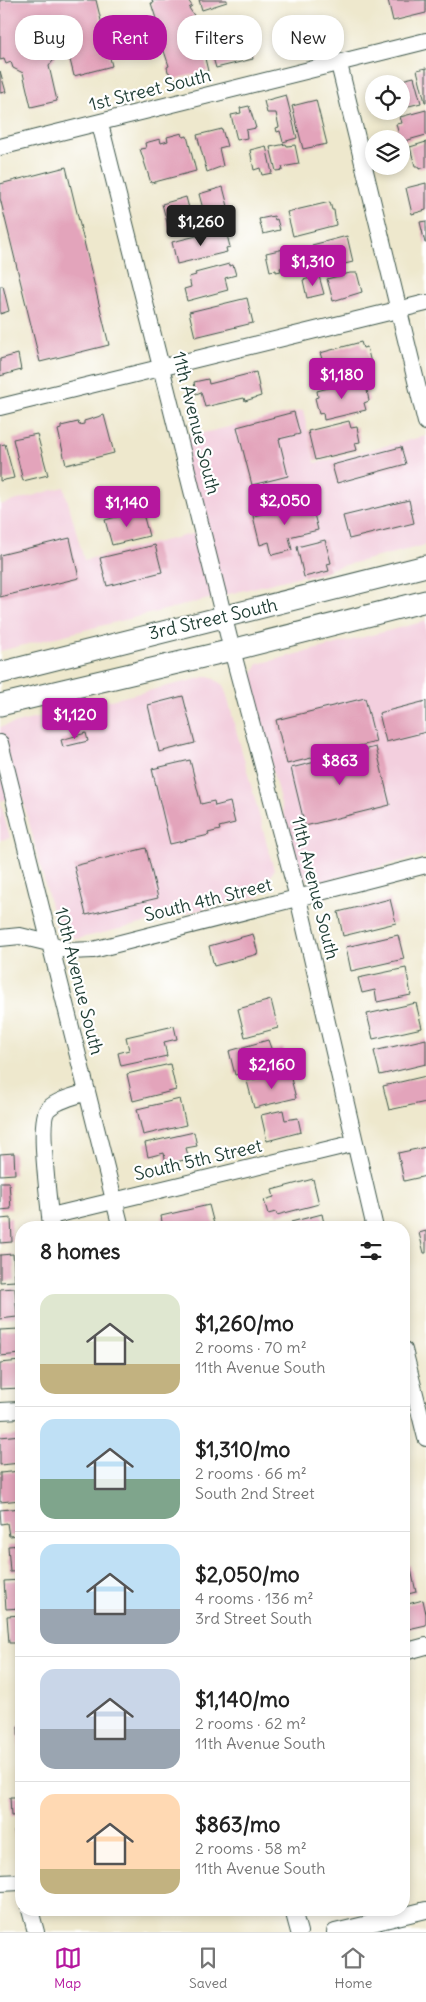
<!DOCTYPE html>
<meta charset="utf-8">
<style>
:root{--surface:#fff;--page:#f2f2f2;--text:#222;--muted:#767676;--line:#e0e0e0;--accent:#b5179e}
body{margin:0;font-family:Delius,sans-serif;background:var(--page);color:var(--text);height:100vh;display:flex;flex-direction:column;font-size:19px;white-space:nowrap}
*{box-sizing:border-box;margin:0}
p{font-size:16px;color:var(--muted)}
.icon{flex:none;width:28px;height:28px;fill:none;stroke:currentColor;stroke-width:2;stroke-linecap:round;stroke-linejoin:round}
.map{position:relative;flex:1;overflow:hidden}
.panel{position:absolute;left:15px;top:1221px;width:395px;height:695px;display:flex;flex-direction:column;background:var(--surface);border-radius:20px;box-shadow:0 2px 8px #0003}
.panel>*{flex:none}
.guide{position:absolute;left:15px;top:15px;width:396px;height:45px;display:flex;gap:10px}
.controls{position:absolute;left:365px;top:75px;display:grid;gap:10px}
.controls a{display:grid;place-items:center;width:45px;height:45px;border-radius:50%;background:var(--surface);box-shadow:0 2px 8px #0003;font-size:25px}
.price{position:absolute;translate:-50% -42px;padding:0 11px;border-radius:5px;background:var(--accent);color:#fff;font-size:16px;line-height:32px;filter:drop-shadow(0 1px 2px #0008)}
.price::after{content:'';position:absolute;left:50%;top:30px;width:15px;height:11px;margin-left:-8px;background:inherit;clip-path:polygon(0 0,100% 0,50% 100%)}
.price.active{background:#222;color:#fff}
ul{padding:0;list-style:none}
li{display:flex;align-items:center;gap:15px;height:125px;padding:0 25px}
li+li{border-top:1px solid var(--line)}
li span{display:grid;place-items:center;flex:none;width:140px;height:100px;border-radius:15px;color:#555}
li>.icon{margin-inline-start:auto}
span .icon{width:60px;height:60px;fill:#fffc;stroke-width:1}
li b{font-size:21px}
h2{display:flex;justify-content:space-between;align-items:center;height:60px;padding:0 25px;font-size:21px}
.pill{padding:0 18px;border-radius:20px;background:var(--surface);box-shadow:0 2px 8px #0003;font-size:18px;line-height:45px}
.pill.active{background:var(--accent);color:#fff}
.dock{display:flex;justify-content:space-around;align-items:center;height:70px;border-top:1px solid var(--line);background:var(--surface);font-size:14px;color:var(--muted)}
.dock a{display:grid;justify-items:center;gap:2px}
.dock .active{color:var(--accent)}
.map>svg:first-child{display:block}
.built{fill:#f3cfde}
.building{fill:#e3a4bb}
.lines{fill:none;stroke-linecap:round;stroke-linejoin:round}
.minor-casing{stroke:#3e574b;stroke-width:18}
.major-casing{stroke:#3e574b;stroke-width:23}
.minor{stroke:#fff;stroke-width:16}
.major{stroke:#fff;stroke-width:21}
.labels{text-anchor:middle;stroke-width:4.5;stroke-linejoin:round;paint-order:stroke}
.street-label{font-size:18px;fill:#1f3d34;stroke:#fff}
</style>
<div class="map">
<svg width="426" height="1932" viewBox="0 0 426 1932">
<rect width="100%" height="100%" fill="#fff"/>
<filter id="ink" filterUnits="userSpaceOnUse"><feTurbulence type="fractalNoise" baseFrequency=".02" numOctaves="2"/><feDisplacementMap in="SourceGraphic" scale="10" xChannelSelector="R" yChannelSelector="G"/><feConvolveMatrix kernelMatrix="1 2 1 2 8 2 1 2 1" color-interpolation-filters="sRGB"/></filter>
<filter id="wash" filterUnits="userSpaceOnUse"><feTurbulence type="fractalNoise" baseFrequency=".0096" numOctaves="4" result="noise"/><feDisplacementMap in="SourceGraphic" scale="20" xChannelSelector="R" yChannelSelector="G"/><feGaussianBlur stdDeviation="1.12" result="paint"/><feColorMatrix in="noise" values="0 0 0 0 0 0 0 0 0 0 0 0 0 0 0 0 0 1.4 0 .05"/><feComposite in="paint" operator="in"/></filter>
<g filter="url(#wash)">
<rect width="100%" height="100%" fill="#eee8cd"/>
<!-- built -->
<path class="built" d="M303,410L315,463L426,436V545L0,651V505L64,487L84,560L200,532L177,439Z
M426,621V855L315,883L299,874L249,679L258,664Z
M209,676L224,685L274,870L260,896L77,939L56,926L22,796L0,801L10,838L0,840V727Z"/>
<g id="blocks">
<!-- building -->
<path class="building" d="M0,0H96L112,66L74,76L66,44L60,46L61,51L55,52L56,57L49,66L57,101L31,107L23,73L13,68L11,62L6,64L4,59L0,60Z
M152,0H188L192,6L189,8L195,17L208,71L172,80L169,72H168L167,67L169,66L164,51H162V46L163,45L159,30H158L156,25H158L151,3H153Z
M199,0H227V2L202,10Z
M388,0H426V13L393,21Z
M246,30L253,59L216,68L208,40Z
M426,68V102H425L417,70Z
M0,71L6,92L0,93Z
M414,77L421,103L401,108V84L389,83Z
M286,95L297,138L283,142L280,131L277,132L276,128L279,127L276,113H267L264,101Z
M316,100L327,144L303,149L292,106Z
M249,106L256,128L246,130L247,138L237,140L231,115L241,113L240,108Z
M426,110V135L401,142L396,124L402,123L400,117Z
M222,129L227,146L219,148L223,166L207,172L197,135Z
M182,133L183,137L187,136L196,171L151,183L140,149L146,148L145,143L160,139L161,143L168,141L167,137Z
M426,142V167L419,169L418,166H415L410,147Z
M286,144L287,146L295,145L299,164L282,167L283,170L276,171L270,147Z
M266,146L272,173L262,175L260,168L254,170L250,150Z
M66,167L109,345L40,362L0,198V184Z
M426,183V210L412,214L406,188Z
M223,187L231,218L207,224L199,194Z
M186,197L194,227L170,233L162,204Z
M330,202L332,210H334L336,225L293,236L287,212Z
M274,216L275,220L277,219L280,230L263,234L259,219Z
M426,221V243H425L420,222Z
M221,230L222,233L226,231L230,247L226,248L227,252L177,264L172,242Z
M347,236L353,262L320,270L312,245Z
M284,249L288,266L280,268L281,271L276,272V270L270,271L266,253Z
M229,264V266L233,265L236,275L225,278L228,290L187,301L184,289L191,287L189,277L196,275L195,273Z
M350,273H357L362,292L333,301L327,279Z
M319,276L324,294L307,298L303,280Z
M0,286H3L9,311L0,314Z
M247,298L253,323L195,337L189,312Z
M361,342L363,348L367,347L371,363L367,364L369,371L328,382L326,375L320,377L316,360L322,359L320,353Z
M18,354L21,370L0,376V359Z
M256,372L261,396L245,401L244,398L205,407L201,392L196,394L194,382L208,379L209,384Z
M358,380L360,387L366,385L369,401L364,403L366,410L324,420L323,413L319,414L315,398L318,397L317,391Z
M294,412L300,434L279,439L288,476L252,485L237,427Z
M104,415L114,453L66,465L58,430L61,429V426L78,422L79,425L84,424V421Z
M349,421L351,428L357,427L360,442L355,443L357,450L315,460L308,431Z
M37,434L48,475L23,481L13,439Z
M5,444L14,478L0,481V445Z
M401,447L406,464L337,483L332,465Z
M409,500L414,523L349,539L343,516Z
M311,502L318,530L289,537L292,550L272,555L269,542L260,545L253,516Z
M142,510L149,536L112,545L105,520Z
M70,538L79,578L0,597V555Z
M325,540L331,563L327,564L329,571L304,577L297,547Z
M155,545L162,572L107,586L100,558Z
M183,696L195,743L159,752L148,705Z
M365,698L376,742L287,764L276,720Z
M426,701V732L386,742L379,713Z
M86,733L88,741L63,747L61,740Z
M376,747L390,805L305,826L291,768Z
M190,760L201,804L214,801L215,806L230,802L235,823L219,827L220,830L208,833L209,835L170,844L152,769Z
M146,848L158,898L86,915L74,866Z
M390,899L396,923L343,936L338,912Z
M253,934L258,954L214,966L209,946Z
M398,935L404,959L351,971L346,947Z
M406,968L411,995L377,1002L375,990L362,993L358,978Z
M271,1000L278,1028L245,1037L238,1009Z
M416,1003L422,1028L373,1039L367,1014Z
M174,1026L177,1039L164,1042L167,1056L121,1066L118,1053L129,1050L126,1037Z
M426,1039V1064L380,1075L374,1051Z
M268,1040L272,1051L283,1048L287,1061L235,1075L229,1051Z
M170,1064L176,1090L133,1101L127,1074Z
M289,1071L296,1098L254,1108L247,1081Z
M426,1076V1102L389,1110L383,1086Z
M180,1099L186,1125L143,1135L137,1109Z
M283,1110L285,1120L298,1118L301,1132L267,1141L261,1115Z
M194,1132L197,1146L186,1148L189,1159L166,1164L164,1153L148,1157L145,1143Z
M426,1147V1176L404,1181L398,1153Z
M14,1153L15,1174L0,1175V1154Z
M313,1179L319,1204L277,1215L276,1212L268,1214L264,1200L274,1197L272,1190Z
M0,1182H9L11,1209L0,1210Z
M209,1205L215,1228H163L161,1216Z
M322,1214L325,1228H292L291,1222Z
M11,1218L12,1242L0,1243V1219Z
M426,1231V1253H424L419,1233Z
M13,1254L15,1281L0,1282V1255Z
M15,1288L17,1317L0,1319V1289Z
M19,1329L21,1354L0,1356V1330Z
M21,1361V1388L0,1389V1363Z
M21,1435V1463L0,1465V1437Z
M21,1471V1500L0,1502V1473Z
M21,1508V1535L9,1536L7,1523L1,1524L0,1510Z
M21,1545V1571L10,1572L8,1546Z
M410,1565L416,1592L404,1595V1566Z
M21,1580V1608L6,1609L4,1581Z
M423,1600L426,1614V1625L404,1630V1605Z
M21,1615V1643H9L7,1616Z
M18,1726H21V1753L19,1754Z
M10,1797H21V1815L11,1816Z
M21,1829V1859H17L14,1830Z"/>
</g>
</g>
<g filter="url(#ink)">
<use href="#blocks" fill-opacity="0" stroke="#3e574b" stroke-width="1"/>
<g class="lines">
<!-- minor casing -->
<g class="minor-casing">
<path id="minor" d="M339,64L426,422
M100,124L232,650L298,898L375,1228
M0,147L426,41
M0,407L426,303
M0,743L121,1228
M0,938L20,936L49,943L69,951L93,950L426,865
M51,1216L355,1143
M51,1228C50,1207 37,1121 48,1109C57,1100 75,1096 87,1092
M404,1350L426,1438
M0,1411L21,1410
M404,1652L426,1646
M0,1883L21,1882
M30,1910L36,1932
M293,1910L299,1932
M335,1932L426,1910"/>
</g>
<!-- major casing -->
<g class="major-casing">
<path id="major" d="M0,673L426,566
M0,705L232,650L426,601"/>
</g>
<!-- minor -->
<use href="#minor" class="minor"/>
<!-- major -->
<use href="#major" class="major"/>
</g>
</g>
<g class="labels">
<!-- street labels -->
<g class="street-label">
<text transform="translate(150 90) rotate(-14)" y="6">1st Street South</text>
<text transform="translate(196 423) rotate(76)" y="6">11th Avenue South</text>
<text transform="translate(213 619) rotate(-13)" y="6">3rd Street South</text>
<text transform="translate(315 888) rotate(76)" y="6">11th Avenue South</text>
<text transform="translate(208 900) rotate(-14)" y="6">South 4th Street</text>
<text transform="translate(79 981) rotate(76)" y="6">10th Avenue South</text>
<text transform="translate(198 1160) rotate(-13)" y="6">South 5th Street</text>
</g>
</g>
</svg>
<div class="controls">
<a><svg class="icon" aria-label="locate" viewBox="0 0 24 24"><circle cx="12" cy="12" r="6"/><path d="M12 2v4M12 18v4M2 12h4M18 12h4"/></svg></a>
<a><svg class="icon" aria-label="layers" viewBox="0 0 24 24"><path d="M12 4l9 5-9 5-9-5zM3 14l9 5 9-5"/></svg></a>
</div>
<b class="price active" style="left:201px;top:247px">$1,260</b>
<b class="price" style="left:313px;top:287px">$1,310</b>
<b class="price" style="left:342px;top:400px">$1,180</b>
<b class="price" style="left:285px;top:526px">$2,050</b>
<b class="price" style="left:127px;top:528px">$1,140</b>
<b class="price" style="left:75px;top:740px">$1,120</b>
<b class="price" style="left:340px;top:786px">$863</b>
<b class="price" style="left:272px;top:1090px">$2,160</b>
<div class="guide">
<a class="pill">Buy</a>
<a class="pill active">Rent</a>
<a class="pill">Filters</a>
<a class="pill">New</a>
</div>
<section class="panel">
<h2>8 homes<svg class="icon" aria-label="filters" viewBox="0 0 24 24"><path d="M4 7h16M4 17h16"/><circle cx="9" cy="7" r="2"/><circle cx="15" cy="17" r="2"/></svg></h2>
<ul>
<li><span style="background:linear-gradient(#dfe7d0 70%,#c2b280 0)"><svg class="icon" aria-label="home" viewBox="0 0 24 24"><path d="M3 11l9-7 9 7M6 9v11h12V9"/></svg></span><div><b>$1,260/mo</b><p>2 rooms · 70 m²</p><p>11th Avenue South</p></div></li>
<li><span style="background:linear-gradient(#bfe0f5 60%,#7fa58c 0)"><svg class="icon" aria-label="home" viewBox="0 0 24 24"><path d="M3 11l9-7 9 7M6 9v11h12V9"/></svg></span><div><b>$1,310/mo</b><p>2 rooms · 66 m²</p><p>South 2nd Street</p></div></li>
<li><span style="background:linear-gradient(#bfe0f5 65%,#9aa5b1 0)"><svg class="icon" aria-label="home" viewBox="0 0 24 24"><path d="M3 11l9-7 9 7M6 9v11h12V9"/></svg></span><div><b>$2,050/mo</b><p>4 rooms · 136 m²</p><p>3rd Street South</p></div></li>
<li><span style="background:linear-gradient(#c9d6e8 60%,#9aa5b1 0)"><svg class="icon" aria-label="home" viewBox="0 0 24 24"><path d="M3 11l9-7 9 7M6 9v11h12V9"/></svg></span><div><b>$1,140/mo</b><p>2 rooms · 62 m²</p><p>11th Avenue South</p></div></li>
<li><span style="background:linear-gradient(#ffd9b3 75%,#c2b280 0)"><svg class="icon" aria-label="home" viewBox="0 0 24 24"><path d="M3 11l9-7 9 7M6 9v11h12V9"/></svg></span><div><b>$863/mo</b><p>2 rooms · 58 m²</p><p>11th Avenue South</p></div></li>
</ul>
</section>
</div>
<nav class="dock">
<a class="active"><svg class="icon" aria-label="map" viewBox="0 0 24 24"><path d="M3 6l6-2 6 2 6-2v14l-6 2-6-2-6 2zM9 4v14M15 6v14"/></svg>Map</a>
<a><svg class="icon" aria-label="saved" viewBox="0 0 24 24"><path d="M7 4h10v16l-5-4-5 4z"/></svg>Saved</a>
<a><svg class="icon" aria-label="home" viewBox="0 0 24 24"><path d="M3 11l9-7 9 7M6 9v11h12V9"/></svg>Home</a>
</nav>
